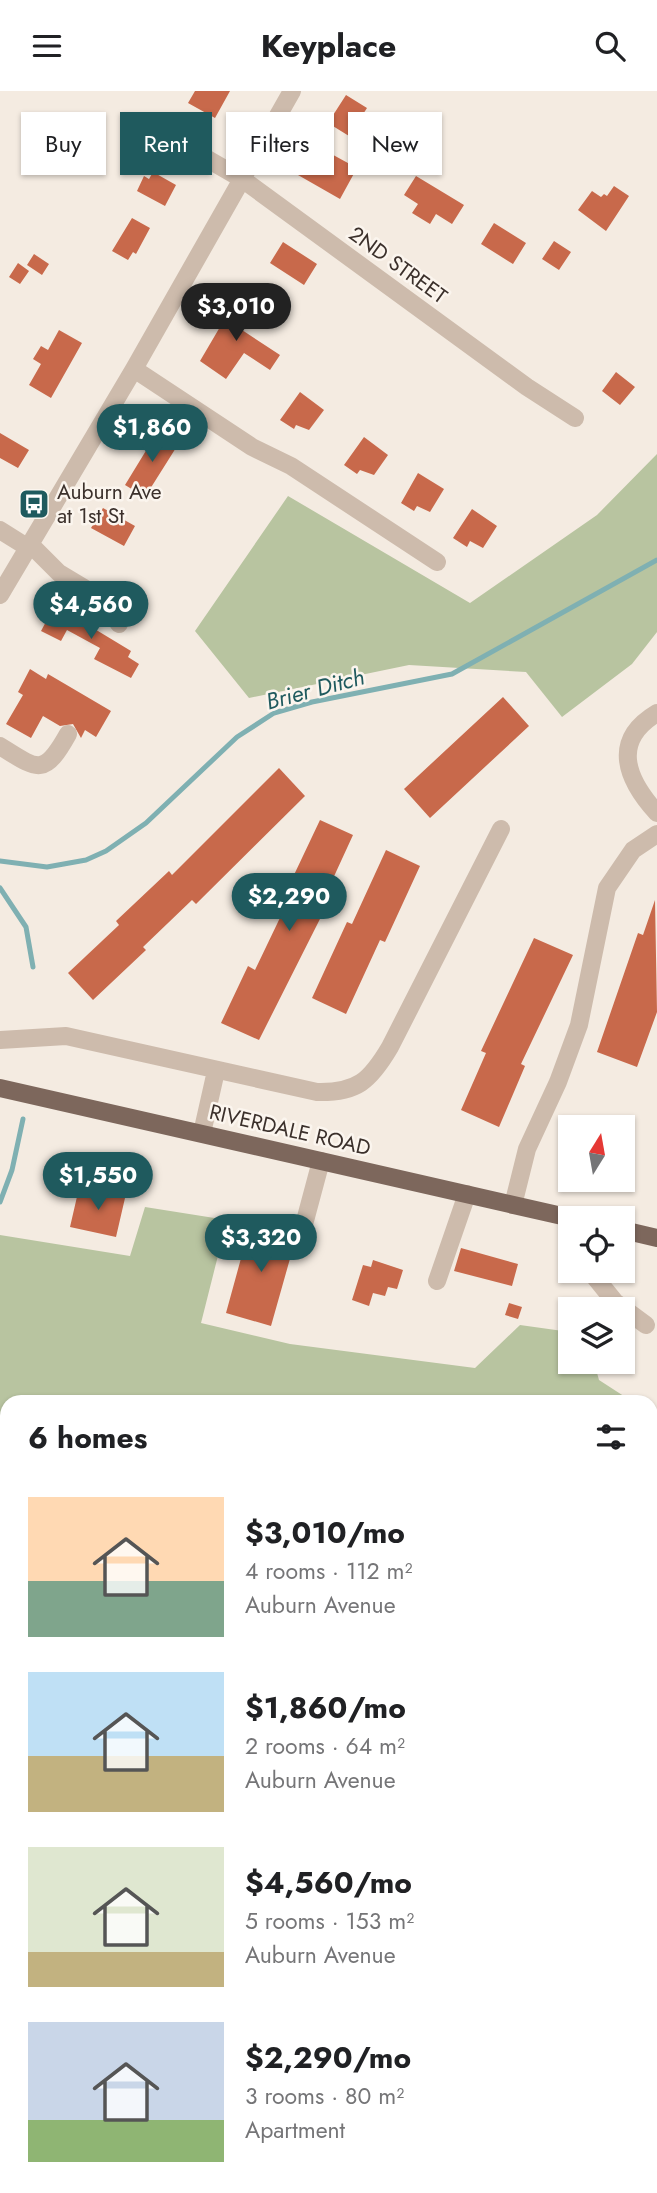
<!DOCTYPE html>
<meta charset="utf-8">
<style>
:root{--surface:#fff;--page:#f6f6f6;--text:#202124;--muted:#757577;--accent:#1f5a5e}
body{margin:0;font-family:Jost,sans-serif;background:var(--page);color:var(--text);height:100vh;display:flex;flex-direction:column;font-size:26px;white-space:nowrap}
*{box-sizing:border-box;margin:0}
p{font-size:23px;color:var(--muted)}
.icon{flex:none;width:38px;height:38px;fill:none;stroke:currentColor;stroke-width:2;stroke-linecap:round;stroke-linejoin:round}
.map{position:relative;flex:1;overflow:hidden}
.panel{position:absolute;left:0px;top:1304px;width:658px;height:800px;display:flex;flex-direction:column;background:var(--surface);border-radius:21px 21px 0 0;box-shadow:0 2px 5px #0004}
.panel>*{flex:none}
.banner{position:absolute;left:21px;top:21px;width:616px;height:63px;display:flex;gap:14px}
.needle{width:46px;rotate:11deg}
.buttons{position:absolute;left:558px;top:1024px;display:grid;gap:14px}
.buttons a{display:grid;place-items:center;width:77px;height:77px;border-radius:0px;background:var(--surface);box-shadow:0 2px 5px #0004;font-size:35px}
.price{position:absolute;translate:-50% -60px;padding:0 16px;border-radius:24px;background:var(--accent);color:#fff;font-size:23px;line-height:46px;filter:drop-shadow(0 2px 4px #0008)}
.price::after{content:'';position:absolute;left:50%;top:42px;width:21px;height:16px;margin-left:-10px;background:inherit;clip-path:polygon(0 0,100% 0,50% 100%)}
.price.selected{background:#222;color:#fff}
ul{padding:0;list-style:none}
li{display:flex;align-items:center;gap:21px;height:175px;padding:0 28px}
li span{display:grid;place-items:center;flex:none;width:196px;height:140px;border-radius:0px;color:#555}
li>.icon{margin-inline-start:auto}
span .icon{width:84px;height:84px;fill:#fffc;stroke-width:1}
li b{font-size:30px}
h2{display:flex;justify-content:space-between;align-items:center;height:84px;padding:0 28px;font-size:30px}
.pill{padding:0 24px;border-radius:0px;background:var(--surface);box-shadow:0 2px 5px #0004;font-size:24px;line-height:63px}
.pill.selected{background:var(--accent);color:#fff}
header{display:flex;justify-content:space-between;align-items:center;height:91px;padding:0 28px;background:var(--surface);font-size:32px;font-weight:700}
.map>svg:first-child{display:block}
.green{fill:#b8c4a0}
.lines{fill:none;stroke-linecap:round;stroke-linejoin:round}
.stream{stroke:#7fb0b2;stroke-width:5}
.building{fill:#c8694b}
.minor{stroke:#cdbbac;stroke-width:18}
.major{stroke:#7d675c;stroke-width:18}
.labels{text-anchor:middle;stroke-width:5;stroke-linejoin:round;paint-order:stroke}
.street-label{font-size:21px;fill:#3b302b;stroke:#fbf5ee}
.poi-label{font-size:21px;fill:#3b302b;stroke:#fbf5ee;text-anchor:start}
.water-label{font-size:23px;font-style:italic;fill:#1f5a5e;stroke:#fbf5ee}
</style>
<header><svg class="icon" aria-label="menu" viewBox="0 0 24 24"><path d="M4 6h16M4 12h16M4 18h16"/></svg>Keyplace<svg class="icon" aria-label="search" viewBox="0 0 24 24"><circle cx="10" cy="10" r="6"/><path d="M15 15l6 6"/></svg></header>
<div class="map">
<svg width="657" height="2102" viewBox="0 0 657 2102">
<rect width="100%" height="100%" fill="#f4ebe1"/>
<!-- green -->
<path class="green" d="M657,363V541L632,573L562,626L526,581L409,574L249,607L195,540L288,405L470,512L597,424Z
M145,1116L227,1129L201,1232L290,1253L475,1277L520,1234L570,1241V1270L594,1271L599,1289L633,1311H7V2070L0,2062V1144L130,1165Z
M651,1322L657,1323V1482L651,1484Z
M651,1726H657V2102H35L30,2097L651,2096Z"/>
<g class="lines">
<!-- stream -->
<path class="stream" d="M0,770L47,776L86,769L106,760L146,732L237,646L274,622L312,611L452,583L657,469
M0,797L26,836L33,876
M0,1111L12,1079L23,1028
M0,1492L7,1501
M0,1628L7,1610
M0,1735L7,1734
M241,2096L255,2102"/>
</g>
<!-- building -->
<path class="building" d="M195,0H230L215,27L188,12Z
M346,4L367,17L349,45L328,32Z
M73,23L89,35L78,51L61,39Z
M315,54L357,77L340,108L298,84Z
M153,81L176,94L165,115L137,100L144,85L149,88Z
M416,85L464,114L452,133L436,123L430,133L412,122L418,113L404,104Z
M614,95L629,105L606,140L578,119L592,100L601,106L604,103L607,105Z
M132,127L150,137L136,163L133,161L128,169L112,160Z
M494,132L526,152L513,173L481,153Z
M554,150L571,161L559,179L542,168Z
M283,151L317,173L304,194L270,172Z
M34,163L49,173L42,184L27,174Z
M18,172L29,180L20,193L9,186Z
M237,207L256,220L242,239L280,264L270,279L244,262L226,288L200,270Z
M59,239L82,252L51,307L29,294L41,273L33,268L41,255L48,259Z
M616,281L635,296L620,314L602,300Z
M300,301L324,319L309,339L296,334L294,338L280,329Z
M158,340L179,352L145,406L125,394Z
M0,342L29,359L18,377L0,367Z
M364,346L388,364L374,384L360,379L357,383L344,374Z
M418,382L444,398L430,421L417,415L414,420L401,412Z
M103,417L135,435L124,455L91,437Z
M472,418L497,435L483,457L470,450L467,456L453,447Z
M55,514L131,560L128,566L139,573L131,587L94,568L100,557L67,539L61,550L41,540Z
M30,578L46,588L48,583L111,620L96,646L85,639L81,647L73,633L60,635L43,625L31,647L6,633L23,604L18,601Z
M503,606L529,635L430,727L404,698Z
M279,677L305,705L196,813L192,809L143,856L146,859L93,909L68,882L119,834L116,830L169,780L172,784Z
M320,729L353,744L319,818L324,820L259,949L221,932L248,875L255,879L289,808L284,805Z
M386,759L420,775L385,851L380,849L346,923L312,907L347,831L352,833Z
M655,809L657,921L637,976L597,961L638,842L643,844Z
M534,847L573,864L521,973L525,975L499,1036L461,1019L486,962L481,960Z
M79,1097L125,1107L116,1146L70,1136Z
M251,1131L291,1142L295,1150L271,1235L226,1222Z
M461,1157L518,1173L512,1195L454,1180Z
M373,1169L403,1179L397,1198L388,1196L385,1205L373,1202L369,1215L352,1209L363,1174L371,1176Z
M509,1212L522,1216L518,1228L505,1224Z"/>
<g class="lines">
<!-- minor -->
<path class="minor" d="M159,40L242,88L527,296L575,327
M134,278L252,356L291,375L437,471
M0,439L27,456
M29,452L59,482L104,509L119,533
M0,504L134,278L292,0
M657,622C610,650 627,689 657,722
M0,655C38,679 44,686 68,643
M0,949L66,945L317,1001C357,1002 370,990 390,956L501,738
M202,1042L216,980
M513,1114L527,1058L558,991L579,934L607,797L633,759L657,743
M302,1141L321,1070
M590,1180L615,1211L646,1234
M437,1190L467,1103"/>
<!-- major -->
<path class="major" d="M0,997L571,1127
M623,1139L657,1147"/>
</g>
<!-- icons -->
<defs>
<g id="bus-square" transform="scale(1.575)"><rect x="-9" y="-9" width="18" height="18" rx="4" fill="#1f5a5e" stroke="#fbf5ee"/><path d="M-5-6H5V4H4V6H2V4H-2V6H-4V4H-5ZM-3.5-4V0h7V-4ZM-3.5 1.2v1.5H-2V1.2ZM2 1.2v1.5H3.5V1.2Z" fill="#fff"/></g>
</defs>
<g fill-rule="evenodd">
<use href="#bus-square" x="34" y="413"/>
</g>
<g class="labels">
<!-- street labels -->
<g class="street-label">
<text transform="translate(398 174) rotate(36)" y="7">2ND STREET</text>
<text transform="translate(290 1039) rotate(13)" y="7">RIVERDALE ROAD</text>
</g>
<!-- poi labels -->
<g class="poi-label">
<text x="57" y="408">Auburn Ave<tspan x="57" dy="24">at 1st St</tspan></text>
</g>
<!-- water labels -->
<g class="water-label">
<text transform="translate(315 598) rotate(-15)" y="8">Brier Ditch</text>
</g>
</g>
</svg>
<div class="buttons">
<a><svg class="needle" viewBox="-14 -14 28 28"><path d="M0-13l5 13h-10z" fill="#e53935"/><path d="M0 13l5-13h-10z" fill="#757577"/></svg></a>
<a><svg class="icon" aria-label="locate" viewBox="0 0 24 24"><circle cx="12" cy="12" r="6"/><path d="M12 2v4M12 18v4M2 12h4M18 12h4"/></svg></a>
<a><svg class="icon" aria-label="layers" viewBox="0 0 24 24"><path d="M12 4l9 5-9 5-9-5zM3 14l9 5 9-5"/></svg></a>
</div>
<b class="price selected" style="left:236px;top:252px">$3,010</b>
<b class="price" style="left:152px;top:373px">$1,860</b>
<b class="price" style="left:91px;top:550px">$4,560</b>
<b class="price" style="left:289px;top:842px">$2,290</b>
<b class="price" style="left:98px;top:1121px">$1,550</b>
<b class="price" style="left:261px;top:1183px">$3,320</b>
<div class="banner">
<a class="pill">Buy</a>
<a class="pill selected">Rent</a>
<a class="pill">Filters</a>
<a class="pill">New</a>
</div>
<section class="panel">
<h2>6 homes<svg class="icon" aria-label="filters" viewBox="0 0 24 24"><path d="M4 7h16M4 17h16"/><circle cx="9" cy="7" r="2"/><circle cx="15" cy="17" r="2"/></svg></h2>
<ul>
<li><span style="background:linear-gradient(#ffd9b3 60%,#7fa58c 0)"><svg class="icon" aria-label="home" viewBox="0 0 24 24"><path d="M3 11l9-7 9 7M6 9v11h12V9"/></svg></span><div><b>$3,010/mo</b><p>4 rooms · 112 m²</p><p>Auburn Avenue</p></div></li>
<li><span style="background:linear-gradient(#bfe0f5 60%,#c2b280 0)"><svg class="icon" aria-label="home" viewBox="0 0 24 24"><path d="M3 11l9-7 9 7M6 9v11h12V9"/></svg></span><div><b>$1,860/mo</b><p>2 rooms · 64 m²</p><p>Auburn Avenue</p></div></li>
<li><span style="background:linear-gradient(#dfe7d0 75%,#c2b280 0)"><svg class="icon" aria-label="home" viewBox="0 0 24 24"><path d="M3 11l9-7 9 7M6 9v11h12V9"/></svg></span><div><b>$4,560/mo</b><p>5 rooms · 153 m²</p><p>Auburn Avenue</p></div></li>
<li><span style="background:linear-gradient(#c9d6e8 70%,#8fb573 0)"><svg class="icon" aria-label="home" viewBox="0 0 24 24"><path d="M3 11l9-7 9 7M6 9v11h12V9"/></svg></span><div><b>$2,290/mo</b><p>3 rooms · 80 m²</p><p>Apartment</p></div></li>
</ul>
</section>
</div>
